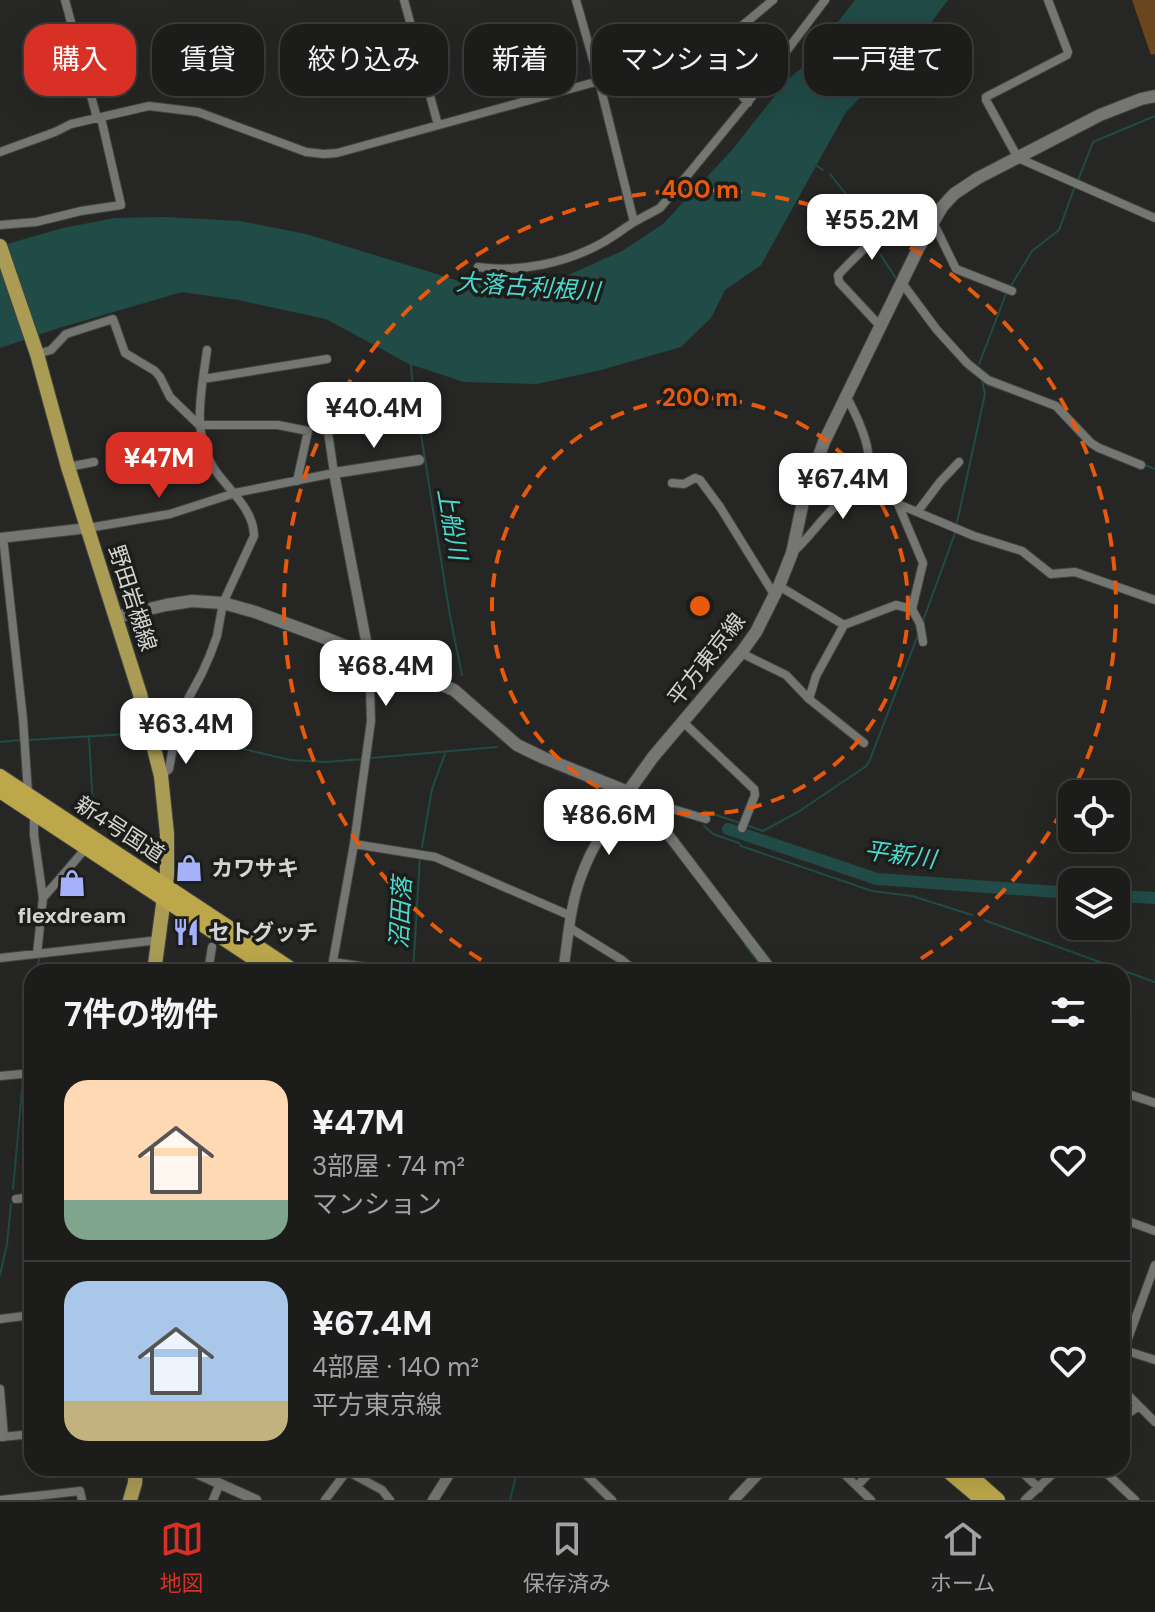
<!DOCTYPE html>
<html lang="ja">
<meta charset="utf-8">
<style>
:root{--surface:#1c1d1b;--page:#292a28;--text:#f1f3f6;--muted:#a0a2a3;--line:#3a3b3a;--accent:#d93025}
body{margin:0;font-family:"DM Sans","Noto Sans JP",sans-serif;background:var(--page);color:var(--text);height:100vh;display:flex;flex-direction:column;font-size:30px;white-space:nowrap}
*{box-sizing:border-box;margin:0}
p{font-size:26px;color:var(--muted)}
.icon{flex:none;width:44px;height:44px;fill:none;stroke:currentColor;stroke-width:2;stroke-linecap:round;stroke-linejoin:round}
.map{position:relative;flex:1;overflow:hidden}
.drawer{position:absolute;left:24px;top:964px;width:1106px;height:512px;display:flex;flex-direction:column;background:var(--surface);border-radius:24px;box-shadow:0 8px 32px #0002,0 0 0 2px var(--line)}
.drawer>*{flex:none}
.top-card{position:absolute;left:24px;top:24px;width:1108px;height:72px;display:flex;gap:16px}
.fabs{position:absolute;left:1058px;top:780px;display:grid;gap:16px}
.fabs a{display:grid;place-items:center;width:72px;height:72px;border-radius:16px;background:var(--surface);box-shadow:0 8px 32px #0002,0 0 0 2px var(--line);font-size:40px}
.price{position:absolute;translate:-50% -68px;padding:0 18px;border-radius:16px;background:#fff;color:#222;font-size:26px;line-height:52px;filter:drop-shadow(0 2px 4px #0008)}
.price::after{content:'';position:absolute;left:50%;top:48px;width:24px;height:18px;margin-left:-12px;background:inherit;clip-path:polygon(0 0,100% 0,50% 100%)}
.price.active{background:var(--accent);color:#fff}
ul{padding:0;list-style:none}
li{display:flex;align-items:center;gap:24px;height:200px;padding:0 40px}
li+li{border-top:2px solid var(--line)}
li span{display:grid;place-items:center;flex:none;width:224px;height:160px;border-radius:24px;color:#555}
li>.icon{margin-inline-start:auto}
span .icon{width:96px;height:96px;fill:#fffc;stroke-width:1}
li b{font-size:34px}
h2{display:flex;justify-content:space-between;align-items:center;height:96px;padding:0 40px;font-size:34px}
.chip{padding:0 28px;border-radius:24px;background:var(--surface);box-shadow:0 8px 32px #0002,0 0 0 2px var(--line);font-size:28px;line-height:72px}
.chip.active{background:var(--accent);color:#fff}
.dock{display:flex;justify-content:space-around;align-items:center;height:112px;border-top:2px solid var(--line);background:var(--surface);font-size:22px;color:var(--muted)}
.dock a{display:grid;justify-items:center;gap:4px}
.dock .active{color:var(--accent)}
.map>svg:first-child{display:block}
.green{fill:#69461d}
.water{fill:#204b47}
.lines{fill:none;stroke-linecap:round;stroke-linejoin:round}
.stream{stroke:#204b47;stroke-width:2}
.river{stroke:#204b47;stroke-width:12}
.minor-casing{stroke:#424340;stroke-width:10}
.tertiary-casing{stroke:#424340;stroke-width:12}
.secondary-casing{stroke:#424340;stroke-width:14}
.primary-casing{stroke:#424340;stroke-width:16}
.trunk-casing{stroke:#424340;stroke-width:16}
.minor{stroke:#747672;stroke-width:8}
.tertiary{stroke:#747672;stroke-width:10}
.secondary{stroke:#747672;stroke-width:12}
.primary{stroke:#aa9c55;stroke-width:14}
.trunk{stroke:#bca84b;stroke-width:14}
.ring{fill:none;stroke:#e8590c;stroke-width:4;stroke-dasharray:14 10}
.labels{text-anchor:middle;stroke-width:7;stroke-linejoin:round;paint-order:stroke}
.street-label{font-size:22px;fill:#d4d5d3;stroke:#1c1d1b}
.poi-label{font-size:22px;font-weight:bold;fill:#d4d5d3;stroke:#1c1d1b;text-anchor:start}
.water-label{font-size:24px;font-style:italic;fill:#4bdace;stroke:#1c1d1b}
.centre{fill:#e8590c;stroke:#1c1d1b;stroke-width:4}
.ring-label{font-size:24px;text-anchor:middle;font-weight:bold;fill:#e8590c;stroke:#1c1d1b;stroke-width:7;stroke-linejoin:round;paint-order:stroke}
</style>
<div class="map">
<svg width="1155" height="1500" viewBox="0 0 1155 1500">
<rect width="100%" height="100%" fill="#262724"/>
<!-- green -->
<path class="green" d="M1132,0H1155V54L1151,55Z"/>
<!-- water -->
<path class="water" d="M855,0H948L924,32L846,112L761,265L725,290L711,318L681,347L601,370L537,384L464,382L409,364L326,319L238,300L182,292L59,328L0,348V246L63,228L115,218L165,217L240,221L306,234L456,280L493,282L566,276L622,251L663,224L731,151L789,78L803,67Z"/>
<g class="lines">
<!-- stream -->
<path class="stream" d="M814,164L823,170
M830,174L859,211L872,236
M1078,180L1093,142L1155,116
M880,254L897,280
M1009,289L1032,251L1059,230L1075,186
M411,364L412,378L450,616L462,675
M979,364L1006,294
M967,369L977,376
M988,385L1005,391
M1145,465L1155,469
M956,527L985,394L982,381
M923,621L955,533
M179,731L206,740L290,760L325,762L364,759
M155,732L173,731
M89,737L93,807L98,825
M27,740L145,733
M0,742L21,740
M371,758L497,747
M704,811L740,823
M746,825L763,831L798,812L865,767L869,762L918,635
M704,826L713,834L739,843L741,846L872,891L912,896L972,915
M422,847L432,789L445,754
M984,920L1155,982
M745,945L766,972
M37,972L39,959
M413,972L420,857
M24,1069L32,1006
M13,1189L23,1079
M0,1275L7,1244L11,1204
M510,1500L518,1468"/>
<!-- river -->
<path class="river" d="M728,829L877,879L1072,893
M1116,896L1155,898"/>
<!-- minor casing -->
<g class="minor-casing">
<path id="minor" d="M65,0L97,118
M404,0L438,125
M1048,0L1068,52L1067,55L986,97V100L1018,158L1155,218
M708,54L748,103
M0,152L55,132L71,124L149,106L198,112L306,152L324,154L337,153L599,81L708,54L773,0
M634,222L660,208L686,177L751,98L825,0
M933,222L956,269L1012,291
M0,225L36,222L81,211L121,205L101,118
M478,267C519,273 566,263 602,243C613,237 623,229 634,222L599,81L576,0
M902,283L937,330L967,363L988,380L1056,406L1091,443L1099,448L1141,465
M881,327L839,282L838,275C861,251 901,207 938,214
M37,354L51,350L66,334L113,319L125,353L155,371L160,377L170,397L199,425H278L308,431L297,481
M203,379L327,359
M869,466L878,475L898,504L974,536L1022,551L1051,574L1075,572L1155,600
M68,467L94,462
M672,483L684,484L695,478L700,480L720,507L775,596
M898,504L923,563L912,609
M918,511L940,482L959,462
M88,528L170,514L235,493L334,473L326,418
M3,537L23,719L28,793
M792,553C805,542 814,529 826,516C836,504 863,481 867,468C874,450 855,412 846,396
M779,586L844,625
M741,653L786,675L809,699L864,743
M809,699L816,676L844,625L896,605L912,609L920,624L923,642
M683,722L754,789L755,795L742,828
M161,776L169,769L179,716L202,673L210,655L217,636L223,603L254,536C254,508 226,488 213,467C191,431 202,389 207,350
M649,810L656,804L706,819
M34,814V835L43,898L37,954
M354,844L435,857L571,916
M43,898L86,848
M570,928L622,960L637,972
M0,958L159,940
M333,962L400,972
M208,972L212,947
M331,972L354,844L371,721L369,656
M0,1076L32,1073
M1122,1092L1155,1103
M16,1199L32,1197
M1122,1219L1155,1231
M0,1319L32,1315
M1124,1350L1155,1360
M1122,1355L1155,1265
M0,1389L4,1437
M1122,1389L1155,1422
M1122,1418L1139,1406
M1,1437L32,1434
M265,1468L271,1470V1468
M579,1468L612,1500
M838,1468L871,1500
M1017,1468L1039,1488
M1101,1468L1135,1500
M857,1486L874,1468
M0,1500L80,1491L82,1500
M213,1500L220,1483
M325,1500L347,1471L382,1490L390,1500
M1025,1500L1059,1468"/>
</g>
<!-- tertiary casing -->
<g class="tertiary-casing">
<path id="tertiary" d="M0,538L88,528
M369,656L334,473L419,460
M563,972C568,939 570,904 582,874C593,844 612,818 628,792L641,799L773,972
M185,1468L256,1500
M433,1500L453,1468
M734,1500L764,1468"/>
</g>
<!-- secondary casing -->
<g class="secondary-casing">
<path id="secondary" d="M116,617L166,605L192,601L223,603L255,612L328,639L454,690L517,745L544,758L628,792L653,757L741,653L756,632L779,586L792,553L804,497L824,442L918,249L942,207L954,194L978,178L1100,115L1141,99L1155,96"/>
</g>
<!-- primary casing -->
<g class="primary-casing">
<path id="primary" d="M0,246L37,354L68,467L140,694L161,776L167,834V875L154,972
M130,1500L135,1483L136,1468"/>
</g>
<!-- trunk casing -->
<g class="trunk-casing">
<path id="trunk" d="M0,776L296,972
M0,791L274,972
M944,1468L982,1500
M962,1468L998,1500"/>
</g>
<!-- minor -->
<use href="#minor" class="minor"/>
<!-- tertiary -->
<use href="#tertiary" class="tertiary"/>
<!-- secondary -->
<use href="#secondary" class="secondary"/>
<!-- primary -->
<use href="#primary" class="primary"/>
<!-- trunk -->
<use href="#trunk" class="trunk"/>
</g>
<!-- distance rings -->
<g class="ring">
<circle cx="700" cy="606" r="208"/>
<path d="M502 972A416 416 0 1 1 898 972"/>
</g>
<!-- icons -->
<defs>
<g id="shop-bare" transform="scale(2.16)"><path d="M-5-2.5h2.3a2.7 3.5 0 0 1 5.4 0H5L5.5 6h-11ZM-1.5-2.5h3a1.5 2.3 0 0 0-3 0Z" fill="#a6b1fc" stroke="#1c1d1b" stroke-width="2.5" paint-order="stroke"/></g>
<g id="restaurant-bare" transform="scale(2.16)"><path d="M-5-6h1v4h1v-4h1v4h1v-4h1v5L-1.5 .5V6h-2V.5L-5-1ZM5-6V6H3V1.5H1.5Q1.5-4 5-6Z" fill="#a6b1fc" stroke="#1c1d1b" stroke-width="2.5" paint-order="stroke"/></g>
</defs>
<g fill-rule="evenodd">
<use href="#shop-bare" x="189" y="868"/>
<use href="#shop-bare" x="72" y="883"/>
<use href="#restaurant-bare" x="186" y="932"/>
</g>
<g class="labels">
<!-- street labels -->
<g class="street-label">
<text transform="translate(133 598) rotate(72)" y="8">野田岩槻線</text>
<text transform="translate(706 659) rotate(-52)" y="8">平方東京線</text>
<text transform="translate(120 829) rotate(33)" y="8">新4号国道</text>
</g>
<!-- poi labels -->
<g class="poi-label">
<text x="211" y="876">カワサキ</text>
<text x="72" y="923" text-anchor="middle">flexdream</text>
<text x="208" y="940">セトグッチ</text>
</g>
<!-- water labels -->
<g class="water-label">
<text transform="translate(528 287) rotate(4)" y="8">大落古利根川</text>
<text transform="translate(452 524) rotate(80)" y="8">上船川</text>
<text transform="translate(900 855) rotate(8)" y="8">平新川</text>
<text transform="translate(401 913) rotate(-87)" y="8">沼田落</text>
</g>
</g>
<circle cx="700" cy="606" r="12" class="centre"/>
<g class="ring-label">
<text x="700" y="198">400 m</text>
<text x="700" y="406">200 m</text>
</g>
</svg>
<div class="fabs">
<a><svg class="icon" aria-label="locate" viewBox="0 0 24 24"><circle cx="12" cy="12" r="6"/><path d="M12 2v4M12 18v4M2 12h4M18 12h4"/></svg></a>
<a><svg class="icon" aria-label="layers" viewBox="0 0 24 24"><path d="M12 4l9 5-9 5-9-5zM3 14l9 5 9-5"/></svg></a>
</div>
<b class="price" style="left:872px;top:262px">¥55.2M</b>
<b class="price" style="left:374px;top:450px">¥40.4M</b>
<b class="price active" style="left:159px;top:500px">¥47M</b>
<b class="price" style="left:843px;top:521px">¥67.4M</b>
<b class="price" style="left:386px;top:708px">¥68.4M</b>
<b class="price" style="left:186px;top:766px">¥63.4M</b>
<b class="price" style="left:609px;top:857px">¥86.6M</b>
<div class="top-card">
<a class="chip active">購入</a>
<a class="chip">賃貸</a>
<a class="chip">絞り込み</a>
<a class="chip">新着</a>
<a class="chip">マンション</a>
<a class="chip">一戸建て</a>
</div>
<section class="drawer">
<h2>7件の物件<svg class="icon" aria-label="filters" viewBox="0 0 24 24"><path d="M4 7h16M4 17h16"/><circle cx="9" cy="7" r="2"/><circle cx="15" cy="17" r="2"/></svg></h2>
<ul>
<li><span style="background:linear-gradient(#ffd9b3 75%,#7fa58c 0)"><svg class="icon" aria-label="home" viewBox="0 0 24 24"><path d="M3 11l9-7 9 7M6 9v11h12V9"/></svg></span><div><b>¥47M</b><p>3部屋 · 74 m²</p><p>マンション</p></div><svg class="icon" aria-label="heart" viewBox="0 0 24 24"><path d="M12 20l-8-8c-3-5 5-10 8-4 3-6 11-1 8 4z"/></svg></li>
<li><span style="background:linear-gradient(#a9c7e8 75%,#c2b280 0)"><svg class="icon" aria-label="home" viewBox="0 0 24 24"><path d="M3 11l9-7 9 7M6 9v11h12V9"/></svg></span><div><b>¥67.4M</b><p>4部屋 · 140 m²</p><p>平方東京線</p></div><svg class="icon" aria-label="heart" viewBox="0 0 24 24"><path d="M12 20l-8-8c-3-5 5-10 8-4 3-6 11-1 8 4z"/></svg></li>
</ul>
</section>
</div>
<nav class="dock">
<a class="active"><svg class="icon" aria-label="map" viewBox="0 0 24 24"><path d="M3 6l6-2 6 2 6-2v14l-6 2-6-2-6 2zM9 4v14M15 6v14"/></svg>地図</a>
<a><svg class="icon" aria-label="saved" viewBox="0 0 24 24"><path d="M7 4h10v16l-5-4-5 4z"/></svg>保存済み</a>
<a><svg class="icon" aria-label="home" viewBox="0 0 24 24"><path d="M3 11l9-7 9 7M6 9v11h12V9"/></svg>ホーム</a>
</nav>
